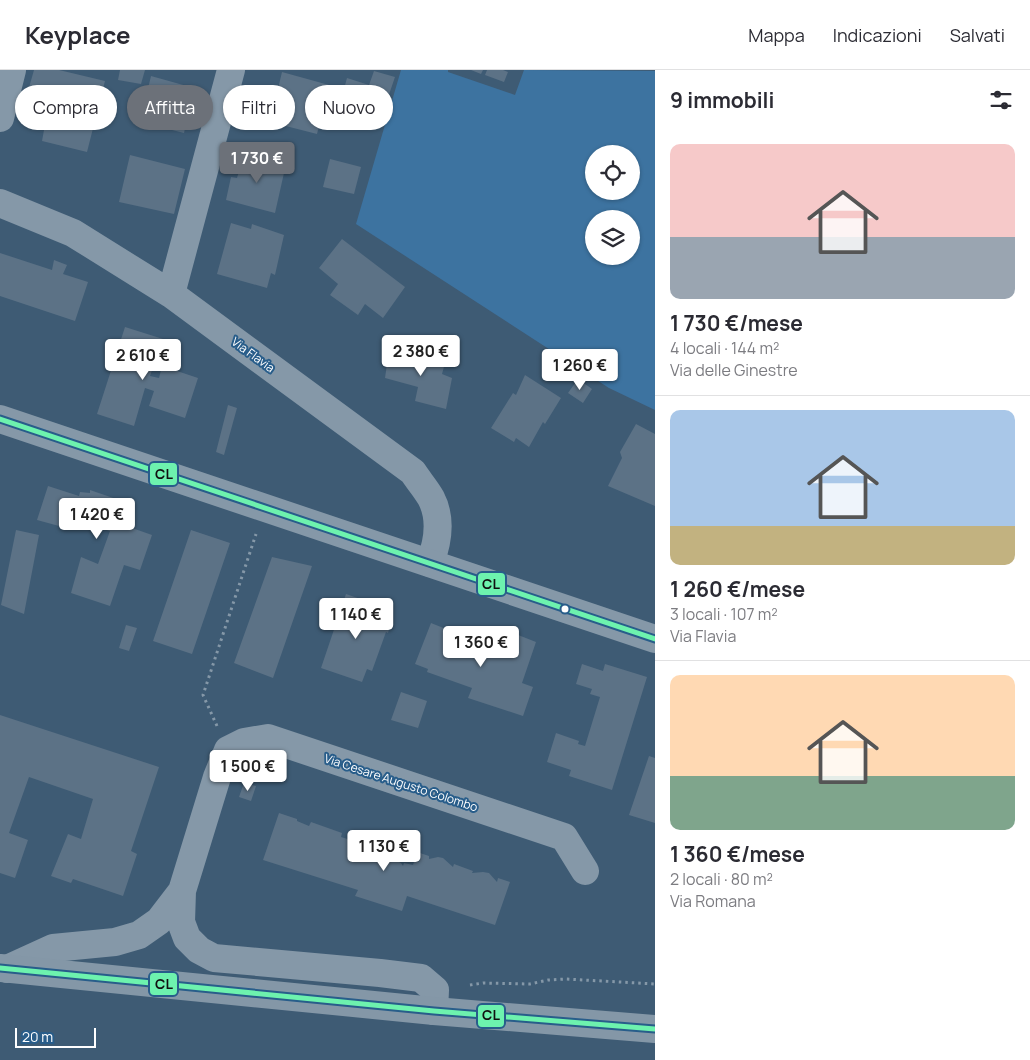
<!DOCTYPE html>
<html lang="it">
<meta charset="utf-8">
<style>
:root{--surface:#fff;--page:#f2f2f3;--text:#2b2b33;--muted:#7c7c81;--line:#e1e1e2;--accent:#6c7179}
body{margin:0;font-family:Manrope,sans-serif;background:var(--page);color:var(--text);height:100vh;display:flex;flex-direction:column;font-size:19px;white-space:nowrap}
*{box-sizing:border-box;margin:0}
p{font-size:16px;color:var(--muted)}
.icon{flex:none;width:28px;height:28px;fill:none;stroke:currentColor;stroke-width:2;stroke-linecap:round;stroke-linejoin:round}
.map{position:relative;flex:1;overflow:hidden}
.side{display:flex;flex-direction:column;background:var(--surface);width:375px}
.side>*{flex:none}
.guide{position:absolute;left:15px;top:15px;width:475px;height:45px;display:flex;gap:10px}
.tools{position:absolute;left:585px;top:75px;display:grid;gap:10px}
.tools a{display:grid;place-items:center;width:55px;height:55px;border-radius:50%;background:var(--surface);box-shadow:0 1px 4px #0004;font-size:25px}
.scale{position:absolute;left:15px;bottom:12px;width:81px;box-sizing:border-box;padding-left:5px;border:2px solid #fff;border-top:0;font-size:14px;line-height:18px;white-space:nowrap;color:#fff;-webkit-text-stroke:4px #285d8a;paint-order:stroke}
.price{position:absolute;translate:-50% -42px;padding:0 11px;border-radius:5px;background:#fff;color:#222;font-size:16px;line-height:32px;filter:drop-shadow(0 1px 2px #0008)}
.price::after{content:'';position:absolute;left:50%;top:30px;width:15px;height:11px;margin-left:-8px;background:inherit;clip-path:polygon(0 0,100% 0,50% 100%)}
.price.selected{background:var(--accent);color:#fff}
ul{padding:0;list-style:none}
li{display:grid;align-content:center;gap:10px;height:265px;padding:0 15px}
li+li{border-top:1px solid var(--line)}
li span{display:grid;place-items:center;height:155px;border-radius:10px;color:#555}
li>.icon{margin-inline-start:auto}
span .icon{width:90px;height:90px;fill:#fffc;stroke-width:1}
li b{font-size:21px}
h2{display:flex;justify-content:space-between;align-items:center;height:60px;padding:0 15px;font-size:21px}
.tag{padding:0 18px;border-radius:22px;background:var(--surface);box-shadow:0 1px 4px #0004;font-size:18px;line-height:45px}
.tag.selected{background:var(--accent);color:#fff}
header{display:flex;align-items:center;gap:30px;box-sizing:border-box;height:70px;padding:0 25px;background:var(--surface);border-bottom:1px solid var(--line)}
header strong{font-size:24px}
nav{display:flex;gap:28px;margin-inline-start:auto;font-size:18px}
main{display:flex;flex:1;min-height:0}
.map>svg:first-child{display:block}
.green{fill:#3d73a0;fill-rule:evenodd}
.building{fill:#5c7286}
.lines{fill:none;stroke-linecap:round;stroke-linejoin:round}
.path{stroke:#8598a8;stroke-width:3;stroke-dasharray:2.5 4;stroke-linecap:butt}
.minor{stroke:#8598a8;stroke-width:28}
.tertiary{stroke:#8598a8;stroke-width:28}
.primary{stroke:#8497a7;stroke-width:28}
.bus-1-casing{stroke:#285d8a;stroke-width:9}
.bus-1{stroke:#6df2ae;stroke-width:5}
.bus-dot{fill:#fff;stroke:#285d8a;stroke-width:2}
.labels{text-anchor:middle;stroke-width:4;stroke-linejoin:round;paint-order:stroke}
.street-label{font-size:12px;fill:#fff;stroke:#285d8a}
.line-badge{stroke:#285d8a;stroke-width:2}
.pale-badge-label{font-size:14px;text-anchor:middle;font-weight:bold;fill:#111}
</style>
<header>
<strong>Keyplace</strong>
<nav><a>Mappa</a><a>Indicazioni</a><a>Salvati</a></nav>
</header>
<main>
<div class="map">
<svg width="655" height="990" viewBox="0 0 655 990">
<rect width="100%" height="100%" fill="#3e5b74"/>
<!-- green -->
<path class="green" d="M401,0H448V2L515,25L524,0L655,1V340L609,318L356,154ZM594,84H631V121H594ZM594,149H631V186H594Z"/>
<!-- building -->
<path class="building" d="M34,0H59L105,11L87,82L42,71L44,60L24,54L30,29L26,28Z
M120,0H145L141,14L118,10Z
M471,0H483L481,4Z
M487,0H503L508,2L504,12L485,5Z
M374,1L395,7L382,45L369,41L364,55L336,48L347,8L369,15Z
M282,2L329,15L317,64L270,52Z
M151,6L194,18L184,63L140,52Z
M244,84L286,94L275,143L226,130L231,107L237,108Z
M130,85L185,99L174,144L119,132Z
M330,89L361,97L354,124L323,117Z
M231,153L251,159L252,154L284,165L275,205L271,203L267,218L217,204Z
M342,169L405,217L383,248L365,234L358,245L330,225L338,214L319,198Z
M0,183L52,200L54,190L67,195L63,204L88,212L75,251L0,226Z
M125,257L163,269L150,306L159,308L162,296L198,308L185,348L149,336L154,321L145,318L134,356L97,344Z
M389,280L445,293L442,304L452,308L446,339L415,331L418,317L385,308Z
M525,305L561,328L545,354L543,352L529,377L516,368L514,372L491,358L513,323L516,325Z
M578,309L592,319L583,333L568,323Z
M228,335L237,338L224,385L216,382Z
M636,354L655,364V436L608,416L622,388L620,382Z
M48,416L79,426L80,422L90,423V420L122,431L115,452L152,465L140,500L124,495L110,536L71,523L81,487L98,494L110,461L73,449L70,459L37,450Z
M16,460L39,465L24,544L1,535Z
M191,460L230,473L192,584L153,571Z
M272,487L312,496L273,608L234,593Z
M346,524L369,532L367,539L392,548L388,563L386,562L372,601L367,599L362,612L321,598Z
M431,553L456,563L454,571L499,586L508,561L536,572L522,613L533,617L523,646L468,628L472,618L427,602L428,599L415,594Z
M126,555L137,558L129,581L119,578Z
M582,594L603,601L605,594L647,607L612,720L569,706L571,700L547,692L556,663L579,671L578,674L585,676L600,627L590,624L592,619L576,614Z
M401,622L427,631L418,658L391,650Z
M0,645L159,697L131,781L137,784L123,826L73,809L71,813L51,806L68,764L81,769L93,729L29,707L9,763L28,770L15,808L0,803Z
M649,686L655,688V753L629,745Z
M244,713L256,716L251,731L239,727Z
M279,743L297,749V751L309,756L311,752L342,763L341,767L354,771L355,768L373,773L371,783L379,785L378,787H389L401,793L403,796L404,793L413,795L417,782L429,786V789L438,787L443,788L453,797L454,794L473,801L472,803L483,802L489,803L497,812L498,808L510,812L495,855L407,826L402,841L355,826L358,820L263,790Z"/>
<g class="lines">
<!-- path -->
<path class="path" d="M217,656L203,625L256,464
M470,915L483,913L530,914L548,910L566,909L655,914"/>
<!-- minor -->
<path class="minor" d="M0,48L12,0
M0,133L73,163L171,224L413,402C418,410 426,419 431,428C442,449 438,472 430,493
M171,224L231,0
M7,899L53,878L115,872L139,865L159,851L182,821
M434,941L435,920L421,908L380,903L214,888L199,880L187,868L181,852L182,821L217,707L228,680L244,672L268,668L564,767L585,801"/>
<!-- tertiary -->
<path class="tertiary" d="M0,349L655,569"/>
<!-- primary -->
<path class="primary" d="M0,898L434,941L655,959"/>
<!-- bus-1 casing -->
<g class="bus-1-casing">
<path id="bus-1" d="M0,349L655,569
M0,898L434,941L655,959"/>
</g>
<!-- bus-1 -->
<use href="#bus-1" class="bus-1"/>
</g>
<!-- markers -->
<circle class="bus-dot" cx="565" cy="539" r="4.5"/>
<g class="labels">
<!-- street labels -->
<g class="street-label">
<text transform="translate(253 285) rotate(36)" y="4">Via Flavia</text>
<text transform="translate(401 713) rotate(18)" y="4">Via Cesare Augusto Colombo</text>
</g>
</g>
<g class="line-badge">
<rect x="149" y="392" width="29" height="24" rx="5" fill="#6df2ae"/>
<rect x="477" y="502" width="29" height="24" rx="5" fill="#6df2ae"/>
<rect x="149" y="902" width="29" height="24" rx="5" fill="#6df2ae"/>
<rect x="477" y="934" width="28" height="24" rx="5" fill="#6df2ae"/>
</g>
<g class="pale-badge-label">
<text x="164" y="409">CL</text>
<text x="491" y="519">CL</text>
<text x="164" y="919">CL</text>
<text x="491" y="950">CL</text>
</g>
</svg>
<div class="tools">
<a><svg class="icon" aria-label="locate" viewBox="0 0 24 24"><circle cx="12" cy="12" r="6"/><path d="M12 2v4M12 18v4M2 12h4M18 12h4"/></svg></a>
<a><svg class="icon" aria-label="layers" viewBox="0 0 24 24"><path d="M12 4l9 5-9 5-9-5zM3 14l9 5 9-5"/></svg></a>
</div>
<div class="scale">20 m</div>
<b class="price selected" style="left:257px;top:114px">1 730 €</b>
<b class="price" style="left:421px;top:307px">2 380 €</b>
<b class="price" style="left:143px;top:311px">2 610 €</b>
<b class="price" style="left:580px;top:321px">1 260 €</b>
<b class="price" style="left:97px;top:470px">1 420 €</b>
<b class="price" style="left:356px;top:570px">1 140 €</b>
<b class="price" style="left:481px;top:598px">1 360 €</b>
<b class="price" style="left:248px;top:722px">1 500 €</b>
<b class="price" style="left:384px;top:802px">1 130 €</b>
<div class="guide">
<a class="tag">Compra</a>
<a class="tag selected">Affitta</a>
<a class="tag">Filtri</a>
<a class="tag">Nuovo</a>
</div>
</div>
<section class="side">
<h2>9 immobili<svg class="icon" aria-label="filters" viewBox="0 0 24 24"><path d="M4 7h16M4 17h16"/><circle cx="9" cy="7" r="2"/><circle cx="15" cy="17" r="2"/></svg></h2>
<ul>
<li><span style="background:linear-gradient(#f6c9c9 60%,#9aa5b1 0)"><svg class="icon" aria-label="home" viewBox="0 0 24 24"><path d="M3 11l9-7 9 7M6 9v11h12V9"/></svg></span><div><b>1 730 €/mese</b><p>4 locali · 144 m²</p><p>Via delle Ginestre</p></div></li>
<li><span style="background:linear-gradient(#a9c7e8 75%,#c2b280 0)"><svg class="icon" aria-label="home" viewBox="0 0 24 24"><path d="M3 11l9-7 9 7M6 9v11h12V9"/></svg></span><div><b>1 260 €/mese</b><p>3 locali · 107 m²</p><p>Via Flavia</p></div></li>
<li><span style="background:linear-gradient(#ffd9b3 65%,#7fa58c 0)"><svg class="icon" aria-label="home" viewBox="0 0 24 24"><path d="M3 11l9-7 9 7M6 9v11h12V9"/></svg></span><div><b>1 360 €/mese</b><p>2 locali · 80 m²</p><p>Via Romana</p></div></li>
</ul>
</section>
</main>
